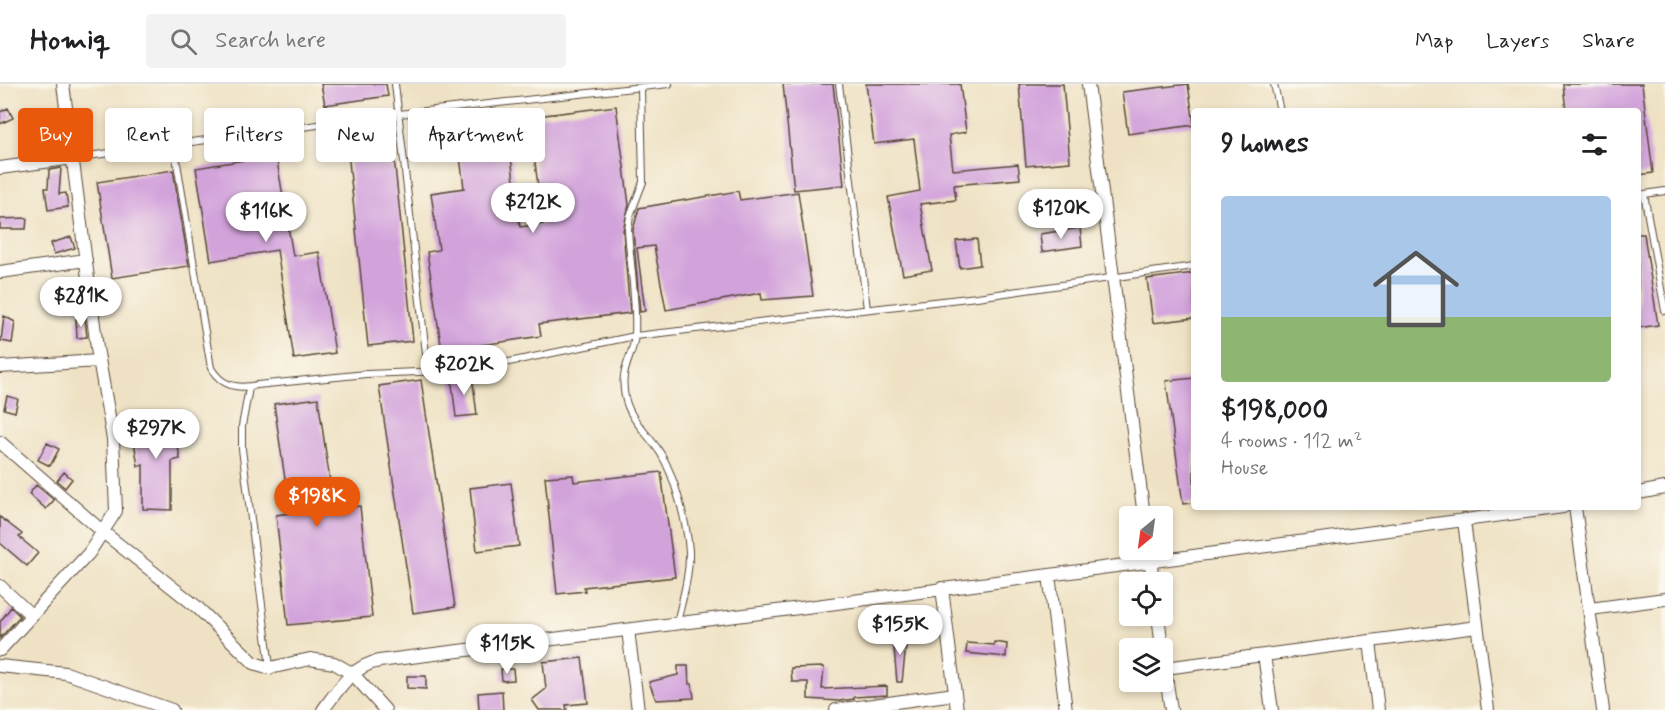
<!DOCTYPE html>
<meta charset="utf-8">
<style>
:root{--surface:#fff;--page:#f2f2f2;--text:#202124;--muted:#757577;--line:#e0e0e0;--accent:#ea580c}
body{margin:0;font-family:Mynerve,sans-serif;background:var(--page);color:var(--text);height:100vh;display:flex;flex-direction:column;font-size:22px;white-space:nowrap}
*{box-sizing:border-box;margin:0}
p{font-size:20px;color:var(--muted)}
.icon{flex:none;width:33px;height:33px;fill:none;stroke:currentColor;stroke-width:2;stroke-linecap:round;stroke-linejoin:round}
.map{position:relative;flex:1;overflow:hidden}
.drawer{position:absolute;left:1191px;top:24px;width:450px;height:402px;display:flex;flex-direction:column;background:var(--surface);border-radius:6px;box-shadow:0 3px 9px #0003}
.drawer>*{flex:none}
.guide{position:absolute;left:18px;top:24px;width:570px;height:54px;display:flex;gap:12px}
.needle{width:39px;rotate:209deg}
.controls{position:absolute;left:1119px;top:422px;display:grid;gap:12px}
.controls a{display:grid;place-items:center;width:54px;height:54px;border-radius:6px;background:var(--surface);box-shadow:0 3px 9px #0003;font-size:30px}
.price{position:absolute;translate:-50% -51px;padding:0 14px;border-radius:21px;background:#fff;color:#222;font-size:20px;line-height:39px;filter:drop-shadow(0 2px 3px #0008)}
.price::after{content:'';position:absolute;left:50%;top:36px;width:18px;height:14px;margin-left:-9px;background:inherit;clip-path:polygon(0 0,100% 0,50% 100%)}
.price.on{background:var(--accent);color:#fff}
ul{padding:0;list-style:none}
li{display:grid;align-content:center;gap:12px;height:318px;padding:0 30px}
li+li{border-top:2px solid var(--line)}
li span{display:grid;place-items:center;height:186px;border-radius:6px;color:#555}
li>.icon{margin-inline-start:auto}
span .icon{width:108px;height:108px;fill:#fffc;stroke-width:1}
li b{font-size:26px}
h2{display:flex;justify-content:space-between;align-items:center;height:72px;padding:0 30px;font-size:26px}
.pill{padding:0 21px;border-radius:6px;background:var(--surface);box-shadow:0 3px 9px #0003;font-size:21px;line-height:54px}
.pill.on{background:var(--accent);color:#fff}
header{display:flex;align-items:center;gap:36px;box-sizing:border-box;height:84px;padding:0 30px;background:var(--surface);border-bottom:2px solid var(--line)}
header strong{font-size:28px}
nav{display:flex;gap:33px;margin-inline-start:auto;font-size:21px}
.search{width:420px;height:54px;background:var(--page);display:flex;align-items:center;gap:15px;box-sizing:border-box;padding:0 21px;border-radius:6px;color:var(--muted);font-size:22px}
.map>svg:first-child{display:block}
.building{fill:#d2a2db}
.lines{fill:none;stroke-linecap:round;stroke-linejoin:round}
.service-casing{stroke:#564637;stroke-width:8}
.minor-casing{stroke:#564637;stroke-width:14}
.service{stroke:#fff;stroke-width:6}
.minor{stroke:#fff;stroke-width:12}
</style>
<header>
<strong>Homiq</strong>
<div class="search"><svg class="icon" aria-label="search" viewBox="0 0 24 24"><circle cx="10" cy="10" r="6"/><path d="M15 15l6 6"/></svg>Search here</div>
<nav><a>Map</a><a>Layers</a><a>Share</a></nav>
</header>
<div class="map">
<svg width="1665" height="626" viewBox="0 0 1665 626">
<rect width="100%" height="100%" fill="#fbf7ec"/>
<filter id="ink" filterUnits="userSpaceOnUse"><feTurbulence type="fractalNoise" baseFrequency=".0167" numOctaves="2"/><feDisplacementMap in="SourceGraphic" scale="12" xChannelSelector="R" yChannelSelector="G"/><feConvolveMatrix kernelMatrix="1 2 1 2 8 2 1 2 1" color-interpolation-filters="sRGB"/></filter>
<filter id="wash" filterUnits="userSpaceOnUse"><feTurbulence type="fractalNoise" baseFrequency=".008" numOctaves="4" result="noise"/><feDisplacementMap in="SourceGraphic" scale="24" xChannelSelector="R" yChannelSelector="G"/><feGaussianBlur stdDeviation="1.35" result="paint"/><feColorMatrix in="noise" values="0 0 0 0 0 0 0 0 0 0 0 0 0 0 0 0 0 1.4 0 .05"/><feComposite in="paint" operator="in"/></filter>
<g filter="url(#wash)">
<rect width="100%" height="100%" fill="#efe2c4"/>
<g id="blocks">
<!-- building -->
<path class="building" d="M321,0H386L388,12L325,21Z
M783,0H833L844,101L794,106Z
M866,0H960L966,48L949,51L953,86L1018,80L1020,95L954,101L956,116L920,120L932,186L903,191L888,113L920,107L914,55L874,60Z
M1019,0H1063L1070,78L1026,82Z
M1188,0L1194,41L1128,50L1122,8Z
M1563,0H1642L1653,89L1638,91V27H1566Z
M616,22L629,121L623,146L630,229L539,240L541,252L442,267L427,168L439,166L431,109L464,104L458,57L508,50L520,143L543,140L529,33Z
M8,24L13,34L0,40V28Z
M40,42L58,44L57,61L38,60Z
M392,53L413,257L368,262L347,58Z
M276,71L293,172L319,168L335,269L294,275L277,166L211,177L196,84Z
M61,84L59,110L66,109L68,123L48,126L45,104H48L49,86Z
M173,86L189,182L112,194L97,98Z
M738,107L740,116L798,108L813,212L762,216L761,209L666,226L654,162L637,164L645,227L640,228L633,146L639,124Z
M27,134L26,145H0V135Z
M1080,144L1082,162L1042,168L1040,150Z
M1638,150H1644L1658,241L1638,244Z
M71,153L75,164L54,170L51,159Z
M977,155L980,181L960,184L956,157Z
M1194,189V234L1153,239L1147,195Z
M4,232L15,238L12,259L1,257Z
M76,235H85L87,253L77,254Z
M472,291L477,331L456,333L451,292Z
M1194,294V419L1183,420L1166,297Z
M421,296L455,523L413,529L379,302Z
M7,312L18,315L15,328L4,325Z
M318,314L334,425L360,422L372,533L288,541L276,431L290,429L274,320Z
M173,332L180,375L172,377V426L143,425V381L138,382L131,339Z
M47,359L59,365L50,382L38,376Z
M64,388L72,395L65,404L57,397Z
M661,388L675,493L584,503L585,507L557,510L545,393L573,391L574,398Z
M511,399L519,462L477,467L470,404Z
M36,401L54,416L46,425L29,410Z
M0,433L22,450L19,453L38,469L27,482L0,459Z
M11,523L20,532L0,554V538Z
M917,523V560L906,540V524Z
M907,552L902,598H897L893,553Z
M994,558L1007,560L1006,573L966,569L967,559L994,561Z
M582,574L588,619L566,621L567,626H539L532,616L546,605L543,578Z
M678,582H688L689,600H692L694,614L656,616L649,598L678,591Z
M824,583L822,605L887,602V611L854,613V615L839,617L808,615V598H792L791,584Z
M501,585H513L514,596L502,597Z
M407,592H426V605L407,604Z
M502,607L503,626H479L478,609Z"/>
</g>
</g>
<g filter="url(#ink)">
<use href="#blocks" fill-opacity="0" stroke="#564637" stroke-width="1.5"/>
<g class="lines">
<!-- service casing -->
<g class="service-casing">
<path id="service" d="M395,0L428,287
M839,0L867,225
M1274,0L1280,27
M641,4L643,98L630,132L628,146C630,180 637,217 635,251C633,274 619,284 625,313C630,337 649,350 661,370C675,393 687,440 689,467C690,491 682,516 677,539
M174,61L211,284C222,303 238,305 257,301L366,290L470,286L635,252L977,213L1194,182
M73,74L399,30L669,0
M1644,110L1665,227
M1638,111L1665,107
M249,304L242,342V365L270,583"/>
</g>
<!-- minor casing -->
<g class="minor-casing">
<path id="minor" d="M1088,0L1144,432
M0,84L73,74
M0,188L86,176
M0,283L99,277
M0,358L103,448L197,523L254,579L270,584L310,575L334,579L353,590L385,626
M1638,409L1665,404
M1575,423L1603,626
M1464,437L1488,626
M1149,465L1153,498
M1049,491L1066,626
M0,502L31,531
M942,504L957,626
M1590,525L1665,515
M1158,531L1162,564
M628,546L638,626
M1370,557L1378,626
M0,566L89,469L116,427L113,355L97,264L63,0
M1162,566L1171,626
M1264,571L1272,626
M0,582L66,589L172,626
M1165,584L1477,543
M323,626C338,606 352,582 379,577C774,528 1168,477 1563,423
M836,626L955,610"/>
</g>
<!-- service -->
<use href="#service" class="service"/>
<!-- minor -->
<use href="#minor" class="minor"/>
</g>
</g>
</svg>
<div class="controls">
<a><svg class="needle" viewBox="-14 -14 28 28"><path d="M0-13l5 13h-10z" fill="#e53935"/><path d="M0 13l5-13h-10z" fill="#757577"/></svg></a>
<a><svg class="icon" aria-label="locate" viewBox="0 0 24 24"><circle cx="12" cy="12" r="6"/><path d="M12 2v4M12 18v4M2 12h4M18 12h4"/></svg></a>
<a><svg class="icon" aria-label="layers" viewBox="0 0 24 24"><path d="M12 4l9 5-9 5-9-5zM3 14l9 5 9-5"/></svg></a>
</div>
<b class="price" style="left:533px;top:150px">$212K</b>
<b class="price" style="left:1061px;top:156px">$120K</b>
<b class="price" style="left:266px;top:159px">$116K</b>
<b class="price" style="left:81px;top:244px">$281K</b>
<b class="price" style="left:464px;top:312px">$202K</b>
<b class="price" style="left:156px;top:376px">$297K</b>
<b class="price on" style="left:317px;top:444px">$198K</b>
<b class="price" style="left:900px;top:572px">$155K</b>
<b class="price" style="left:507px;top:591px">$115K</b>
<div class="guide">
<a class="pill on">Buy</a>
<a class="pill">Rent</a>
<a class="pill">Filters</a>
<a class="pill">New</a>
<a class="pill">Apartment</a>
</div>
<section class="drawer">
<h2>9 homes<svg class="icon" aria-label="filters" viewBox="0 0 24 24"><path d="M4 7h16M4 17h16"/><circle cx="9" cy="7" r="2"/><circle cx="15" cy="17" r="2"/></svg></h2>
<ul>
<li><span style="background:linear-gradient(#a9c7e8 65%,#8fb573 0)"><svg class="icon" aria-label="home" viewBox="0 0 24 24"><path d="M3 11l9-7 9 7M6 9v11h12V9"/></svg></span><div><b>$198,000</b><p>4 rooms · 112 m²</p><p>House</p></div></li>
</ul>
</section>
</div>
